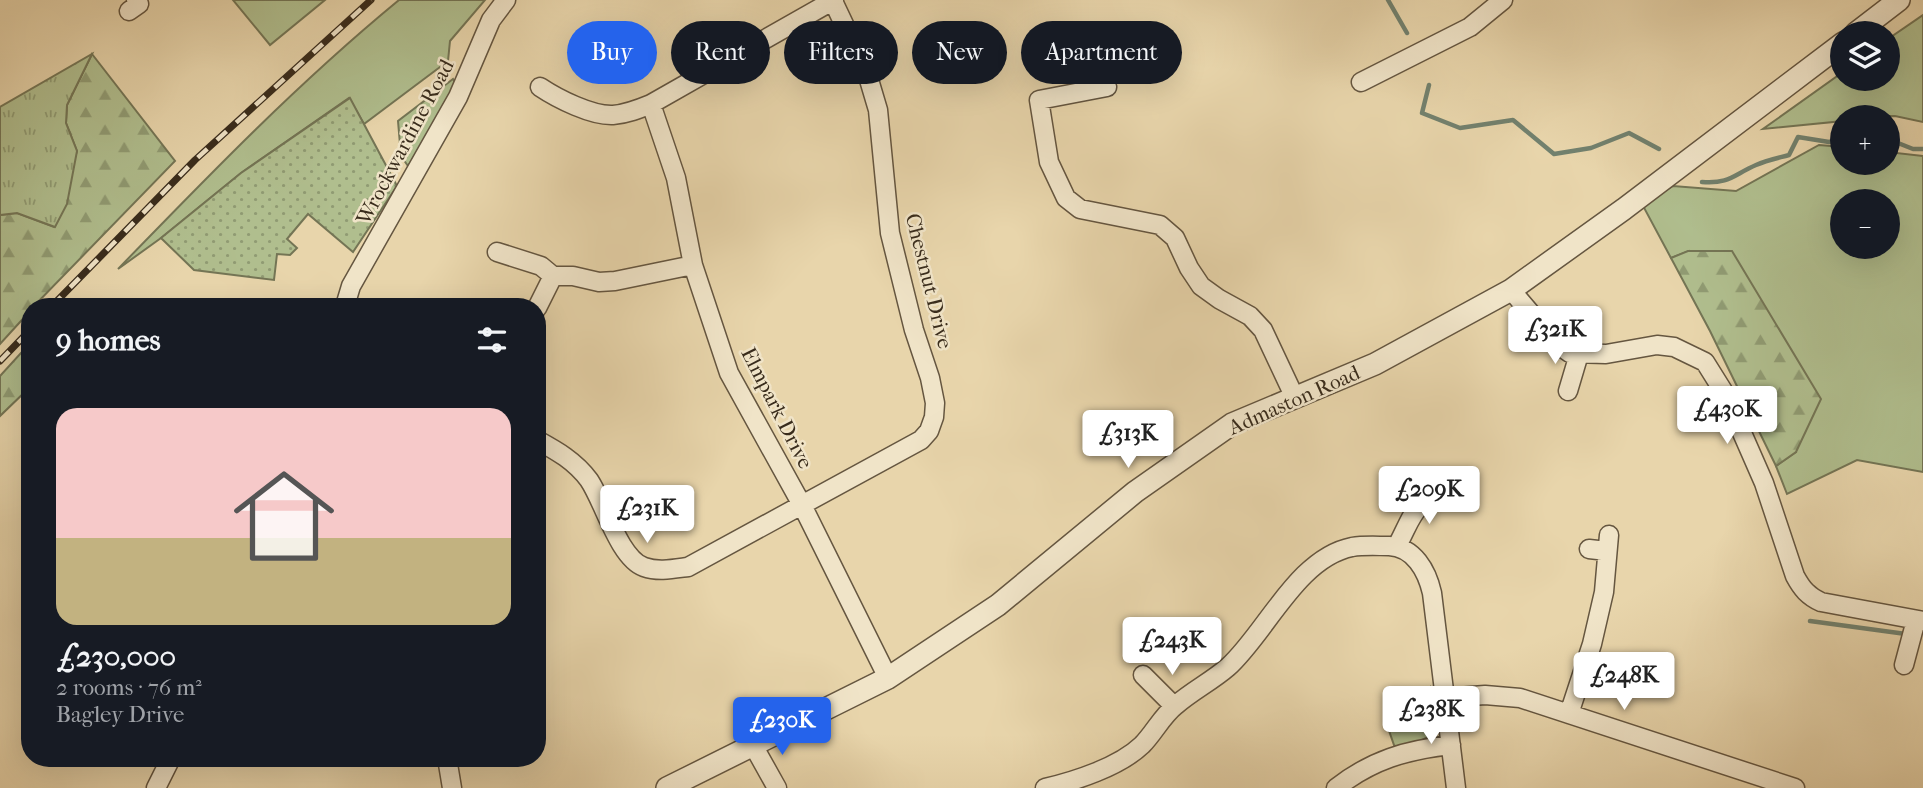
<!DOCTYPE html>
<meta charset="utf-8">
<style>
:root{--surface:#171b24;--page:#242831;--text:#f1f3f6;--muted:#9ea1a6;--line:#363941;--accent:#2563eb}
body{margin:0;font-family:"IM FELL French Canon",serif;background:var(--page);color:var(--text);height:100vh;display:flex;flex-direction:column;font-size:26px;white-space:nowrap}
*{box-sizing:border-box;margin:0}
p{font-size:23px;color:var(--muted)}
.icon{flex:none;width:38px;height:38px;fill:none;stroke:currentColor;stroke-width:2;stroke-linecap:round;stroke-linejoin:round}
.map{position:relative;flex:1;overflow:hidden}
.details{position:absolute;left:21px;top:298px;width:525px;height:469px;display:flex;flex-direction:column;background:var(--surface);border-radius:28px;box-shadow:0 7px 28px #0002}
.details>*{flex:none}
.hud{position:absolute;left:567px;top:21px;width:665px;height:63px;display:flex;gap:14px}
.controls{position:absolute;left:1830px;top:21px;display:grid;gap:14px}
.controls a{display:grid;place-items:center;width:70px;height:70px;border-radius:50%;background:var(--surface);box-shadow:0 7px 28px #0002;font-size:35px}
.price{position:absolute;translate:-50% -60px;padding:0 16px;border-radius:7px;background:#fff;color:#222;font-size:23px;line-height:46px;filter:drop-shadow(0 2px 4px #0008)}
.price::after{content:'';position:absolute;left:50%;top:42px;width:21px;height:16px;margin-left:-10px;background:inherit;clip-path:polygon(0 0,100% 0,50% 100%)}
.price.current{background:var(--accent);color:#fff}
ul{padding:0;list-style:none}
li{display:grid;align-content:center;gap:14px;height:371px;padding:0 35px}
li+li{border-top:2px solid var(--line)}
li span{display:grid;place-items:center;height:217px;border-radius:21px;color:#555}
li>.icon{margin-inline-start:auto}
span .icon{width:126px;height:126px;fill:#fffc;stroke-width:1}
li b{font-size:30px}
h2{display:flex;justify-content:space-between;align-items:center;height:84px;padding:0 35px;font-size:30px}
.tag{padding:0 24px;border-radius:32px;background:var(--surface);box-shadow:0 7px 28px #0002;font-size:24px;line-height:63px}
.tag.current{background:var(--accent);color:#fff}
.map>svg:first-child{display:block}
.grass{fill:#b0be8e;stroke:#747555;stroke-width:2;fill-rule:evenodd}
.forest{fill:url(#forest-firs);stroke:#747555;stroke-width:2}
.park{fill:url(#park-tufts);stroke:#747555;stroke-width:2}
.garden{fill:url(#garden-dots);stroke:#747555;stroke-width:2}
.lines{fill:none;stroke-linecap:round;stroke-linejoin:round}
.stream{stroke:#72816e;stroke-width:4.5}
.minor-casing{stroke:#655640;stroke-width:21}
.tertiary-casing{stroke:#655640;stroke-width:24}
.minor{stroke:#f0e4c8;stroke-width:18}
.tertiary{stroke:#f0e4c8;stroke-width:21}
.rail-casing{stroke:#392c1c;stroke-width:7}
.rail{stroke:#f0e4c8;stroke-width:4.5;stroke-dasharray:13;stroke-linecap:butt}
.labels{text-anchor:middle;stroke-width:5;stroke-linejoin:round;paint-order:stroke}
.street-label{font-size:21px;fill:#392c1c;stroke:#f0e4c8}
</style>
<div class="map">
<svg width="1923" height="788" viewBox="0 0 1923 788">
<defs>
<pattern id="forest-firs" width="22" height="20" patternUnits="userSpaceOnUse" patternTransform="scale(1.75)"><rect width="22" height="20" fill="#b0be8e"/><path d="M5 1l3.5 6h-7zM16 11l3.5 6h-7z" fill="#909b73"/></pattern>
<pattern id="park-tufts" width="24" height="20" patternUnits="userSpaceOnUse" patternTransform="scale(1.75)"><rect width="24" height="20" fill="#b0be8e"/><path d="M3 7l-1-3M5 7V3M7 7l1-3M15 17l-1-3M17 17v-4M19 17l1-3" fill="none" stroke="#909b73"/></pattern>
<pattern id="garden-dots" width="8" height="8" patternUnits="userSpaceOnUse" patternTransform="scale(1.75)"><rect width="8" height="8" fill="#b0be8e"/><path d="M2 2h.1M6 6h.1" fill="none" stroke="#909b73" stroke-width="1.8" stroke-linecap="round"/></pattern>
</defs>
<rect width="100%" height="100%" fill="#e8d5ab"/>
<filter id="stains"><feTurbulence type="fractalNoise" baseFrequency=".00286" numOctaves="4"/><feColorMatrix values="0 0 0 0 .2 0 0 0 0 .09 0 0 0 0 .02 0 0 0 .5 -.17"/></filter>
<radialGradient id="worn" r=".72"><stop offset=".6" stop-color="#630" stop-opacity="0"/><stop offset="1" stop-color="#630" stop-opacity=".3"/></radialGradient>
<!-- grass -->
<path class="grass" d="M233,0H325L270,45Z
M399,0H485L450,41L448,61L364,124L349,98L241,173L161,238L118,269C209,175 298,83 399,0Z
M1923,15V122L1895,116L1843,117V121L1763,129L1843,72V79H1888V39Z
M453,79L457,86L432,130L408,166L401,156L398,121Z
M1819,145L1843,147V163H1888V152L1923,156V472L1857,460L1787,494L1776,466L1796,452L1689,251L1671,258L1642,204L1673,186L1736,191ZM1843,201H1888V247H1843Z
M1430,687C1437,731 1446,734 1399,748L1394,745L1386,722Z"/>
<!-- forest -->
<path class="forest" d="M92,54L175,161L34,306H30V311L0,344V215L17,213L54,227L77,151L66,123L67,105Z
M1688,251H1732L1821,399L1796,452L1776,466L1710,331L1671,258Z
M30,343V387L0,416V376Z"/>
<!-- park -->
<path class="park" d="M92,54L67,105L66,123L77,151L67,204L55,227L17,213L0,215V107Z"/>
<!-- garden -->
<path class="garden" d="M350,98L397,186L353,252L308,214L287,239L297,248L290,255L277,254L274,280L194,270L161,238L241,173Z"/>
<g class="lines">
<!-- stream -->
<path class="stream" d="M1388,0L1407,33
M1429,85L1422,113L1460,128L1513,120L1554,154L1591,148L1629,133L1659,149
M1888,139L1913,149H1923
M1702,182C1730,184 1733,175 1756,165C1767,160 1778,158 1789,155L1798,137L1829,142L1843,139
M1810,621L1906,634"/>
<!-- minor casing -->
<g class="minor-casing">
<path id="minor" d="M129,11L139,4L136,0
M1361,82L1470,27L1503,0
M540,87C558,99 592,116 613,115C627,114 639,109 651,104L834,0
M1107,87L1039,100L1049,162L1066,198L1080,209L1160,225L1175,238L1189,268L1201,286L1219,299L1250,316L1263,330L1295,398
M651,104L676,178L693,265L729,373L802,505L888,678
M497,252L541,266L553,276
M1511,290L1557,344L1570,353L1606,354L1657,345L1674,347L1705,362L1725,394L1764,483L1795,576C1802,589 1808,596 1821,602L1923,621
M345,306L351,286L458,97L491,20L506,0
M537,308L553,276H573L599,282L615,281L693,265
M1568,391L1579,354
M537,440C557,451 575,461 589,480C604,502 619,558 644,567C658,572 673,569 688,567L921,440L929,431L934,417L935,403L930,378L914,330L890,233L878,110L867,73L833,1
M1397,546C1415,512 1412,502 1452,493
M1589,549L1607,551
M1904,665L1916,620
M1143,675L1174,706
M1444,698L1485,695L1520,698L1795,788
M1569,714L1592,644L1604,592L1609,535
M753,745L777,788
M447,758L452,788
M156,788L171,758
M1045,788C1075,781 1119,767 1142,745C1154,733 1162,716 1176,705C1192,691 1212,681 1228,667C1266,633 1297,558 1352,547C1364,545 1377,546 1389,546C1414,547 1427,571 1432,593L1456,788
M1336,788C1372,760 1406,750 1451,745"/>
</g>
<!-- tertiary casing -->
<g class="tertiary-casing">
<path id="tertiary" d="M1856,33L1899,0
M667,788L888,678L998,605L1135,492L1232,424L1375,364L1511,290L1624,209L1843,43"/>
</g>
<!-- minor -->
<use href="#minor" class="minor"/>
<!-- tertiary -->
<use href="#tertiary" class="tertiary"/>
<!-- rail casing -->
<g class="rail-casing">
<path id="rail" d="M52,306L195,160L371,0
M0,361L30,330"/>
</g>
<!-- rail -->
<use href="#rail" class="rail"/>
</g>
<g class="labels">
<!-- street labels -->
<g class="street-label">
<text transform="translate(405 142) rotate(-62)" y="7">Wrockwardine Road</text>
<text transform="translate(929 281) rotate(76)" y="7">Chestnut Drive</text>
<text transform="translate(1294 400) rotate(-24)" y="7">Admaston Road</text>
<text transform="translate(777 408) rotate(63)" y="7">Elmpark Drive</text>
</g>
</g>
<rect width="100%" height="100%" filter="url(#stains)"/>
<rect width="100%" height="100%" fill="url(#worn)"/>
</svg>
<div class="controls">
<a><svg class="icon" aria-label="layers" viewBox="0 0 24 24"><path d="M12 4l9 5-9 5-9-5zM3 14l9 5 9-5"/></svg></a>
<a>+</a>
<a>−</a>
</div>
<b class="price" style="left:1555px;top:366px">£321K</b>
<b class="price" style="left:1727px;top:446px">£430K</b>
<b class="price" style="left:1128px;top:470px">£313K</b>
<b class="price" style="left:1429px;top:526px">£209K</b>
<b class="price" style="left:647px;top:545px">£231K</b>
<b class="price" style="left:1172px;top:677px">£243K</b>
<b class="price" style="left:1624px;top:712px">£248K</b>
<b class="price" style="left:1431px;top:746px">£238K</b>
<b class="price current" style="left:782px;top:757px">£230K</b>
<div class="hud">
<a class="tag current">Buy</a>
<a class="tag">Rent</a>
<a class="tag">Filters</a>
<a class="tag">New</a>
<a class="tag">Apartment</a>
</div>
<section class="details">
<h2>9 homes<svg class="icon" aria-label="filters" viewBox="0 0 24 24"><path d="M4 7h16M4 17h16"/><circle cx="9" cy="7" r="2"/><circle cx="15" cy="17" r="2"/></svg></h2>
<ul>
<li><span style="background:linear-gradient(#f6c9c9 60%,#c2b280 0)"><svg class="icon" aria-label="home" viewBox="0 0 24 24"><path d="M3 11l9-7 9 7M6 9v11h12V9"/></svg></span><div><b>£230,000</b><p>2 rooms · 76 m²</p><p>Bagley Drive</p></div></li>
</ul>
</section>
</div>
